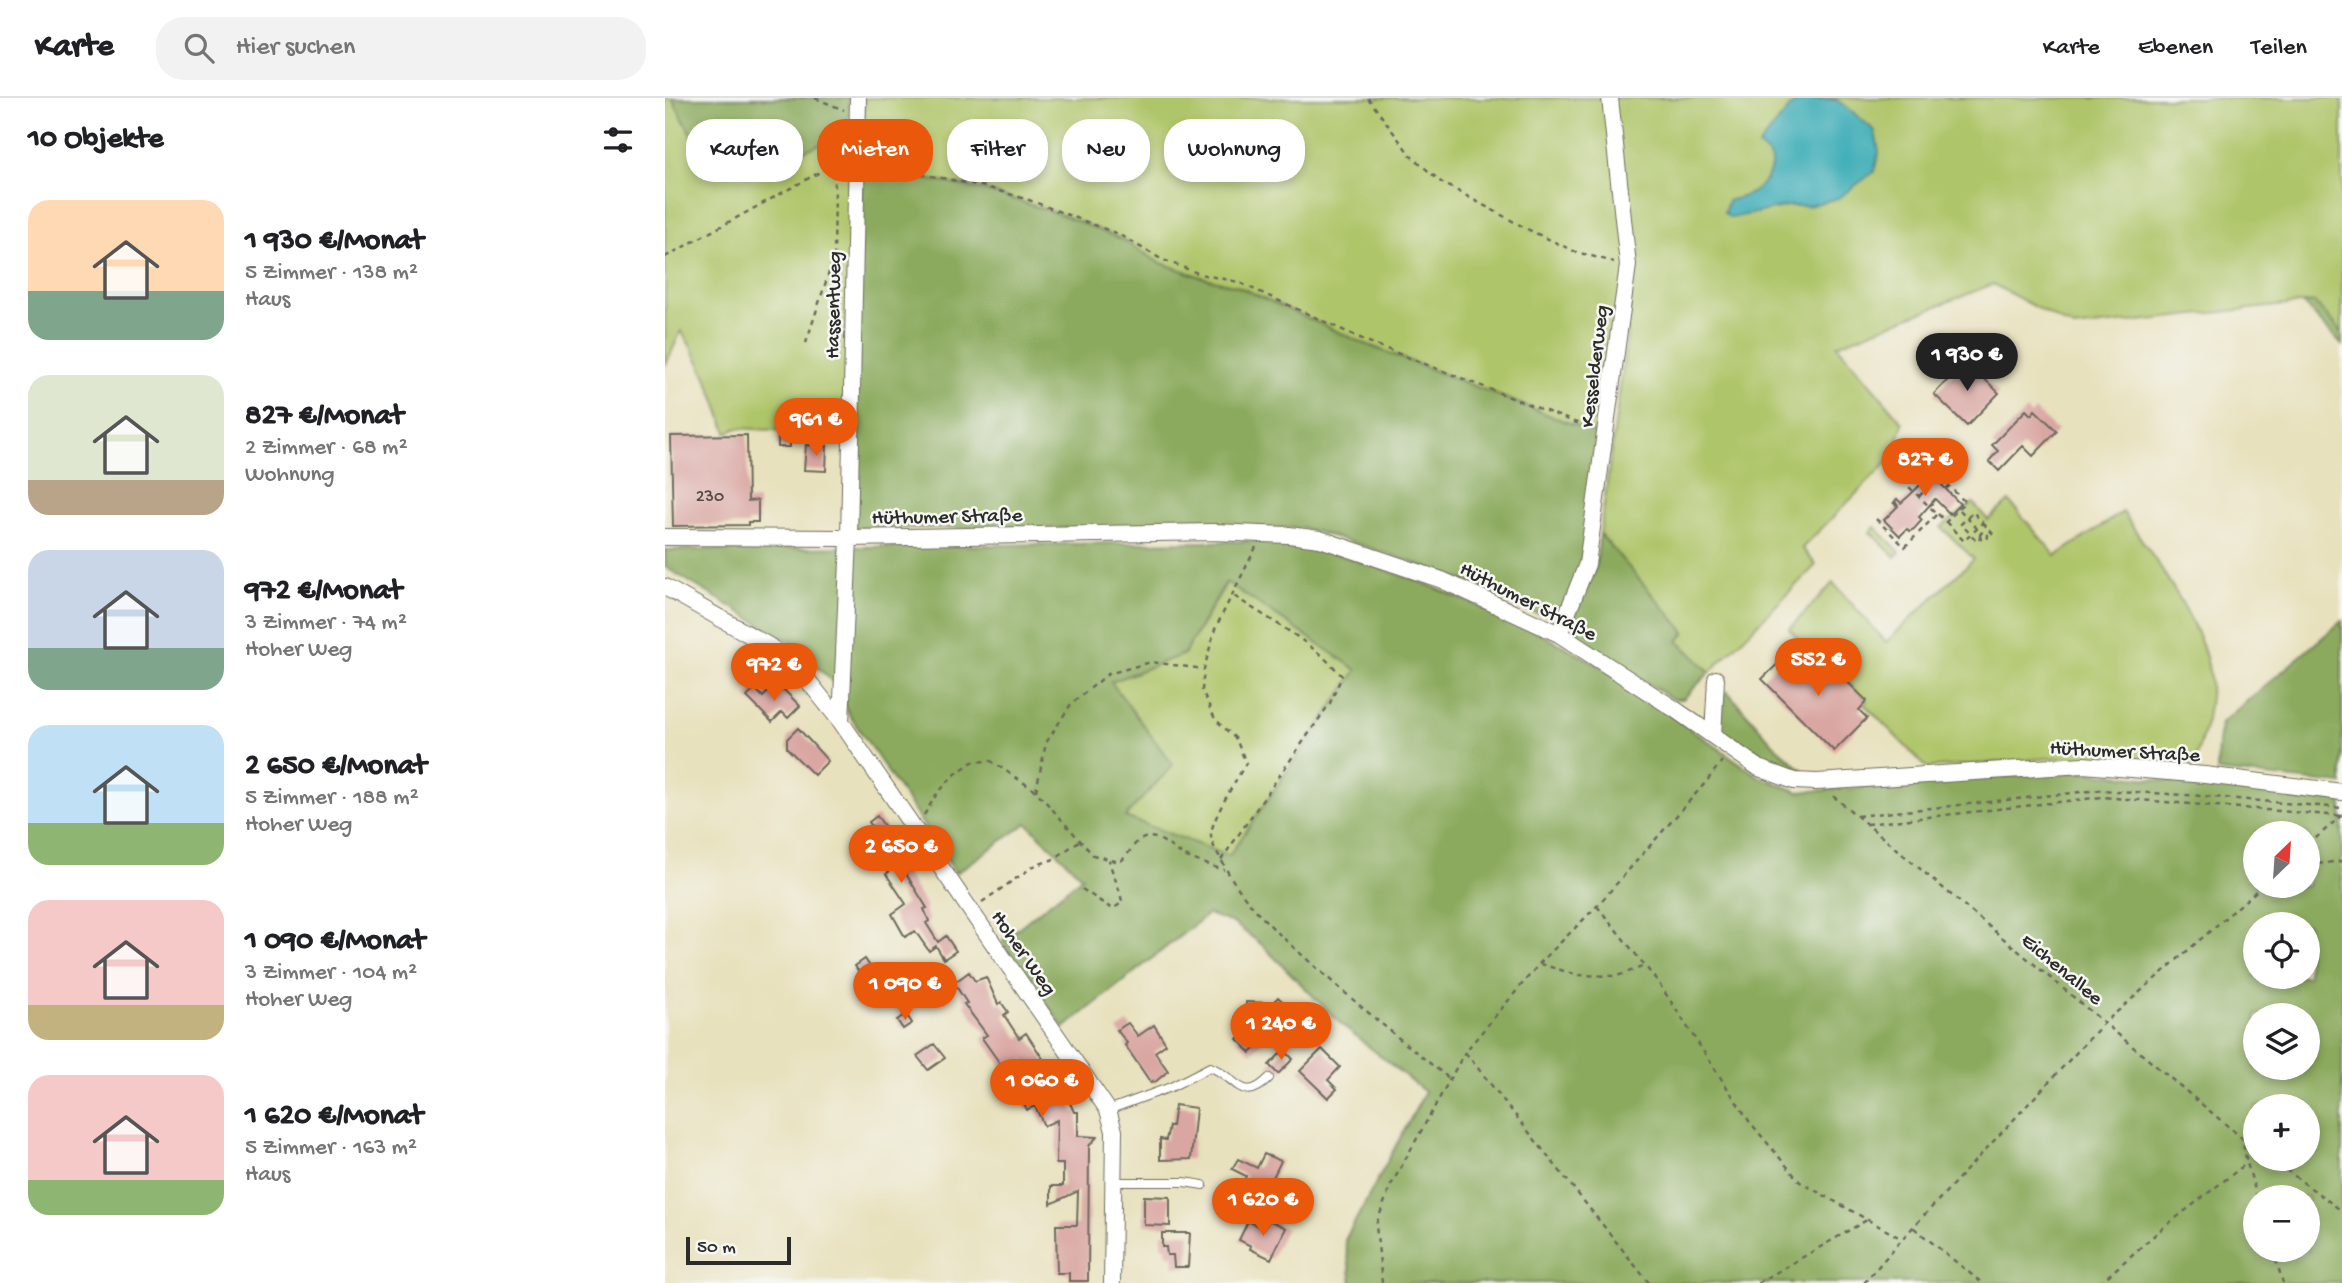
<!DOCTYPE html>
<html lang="de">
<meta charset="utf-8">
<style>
:root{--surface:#fff;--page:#f2f2f2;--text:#202124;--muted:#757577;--line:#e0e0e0;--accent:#ea580c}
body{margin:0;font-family:"Gochi Hand",sans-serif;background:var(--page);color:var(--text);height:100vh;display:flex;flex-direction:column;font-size:26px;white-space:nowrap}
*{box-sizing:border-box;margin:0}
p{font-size:23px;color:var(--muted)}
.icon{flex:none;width:38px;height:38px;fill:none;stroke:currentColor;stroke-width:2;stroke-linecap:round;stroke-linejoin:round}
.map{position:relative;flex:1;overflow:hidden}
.panel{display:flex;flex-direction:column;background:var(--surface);width:665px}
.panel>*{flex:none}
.top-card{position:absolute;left:21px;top:21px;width:665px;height:63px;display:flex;gap:14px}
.needle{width:46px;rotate:25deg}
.tools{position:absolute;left:1578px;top:723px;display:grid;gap:14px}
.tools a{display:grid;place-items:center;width:77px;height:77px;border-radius:50%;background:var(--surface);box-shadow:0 4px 10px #0003;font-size:35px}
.scale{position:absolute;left:21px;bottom:18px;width:105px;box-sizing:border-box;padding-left:7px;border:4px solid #2b2b2b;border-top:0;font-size:19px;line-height:24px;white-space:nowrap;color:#2b2b2b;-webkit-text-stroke:5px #f6f6f2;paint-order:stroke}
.price{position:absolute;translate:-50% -60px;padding:0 16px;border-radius:24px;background:var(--accent);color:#fff;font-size:23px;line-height:46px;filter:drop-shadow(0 2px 4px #0008)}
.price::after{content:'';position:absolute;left:50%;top:42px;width:21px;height:16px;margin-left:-10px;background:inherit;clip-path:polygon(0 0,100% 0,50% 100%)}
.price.on{background:#222;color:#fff}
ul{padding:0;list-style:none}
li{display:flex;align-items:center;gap:21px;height:175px;padding:0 28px}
li span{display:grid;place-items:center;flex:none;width:196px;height:140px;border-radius:21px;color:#555}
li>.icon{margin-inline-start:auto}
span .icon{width:84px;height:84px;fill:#fffc;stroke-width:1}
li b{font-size:30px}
h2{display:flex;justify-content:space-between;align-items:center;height:84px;padding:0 28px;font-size:30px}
.tag{padding:0 24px;border-radius:28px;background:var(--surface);box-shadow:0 4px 10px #0003;font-size:24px;line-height:63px}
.tag.on{background:var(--accent);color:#fff}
header{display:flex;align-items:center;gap:42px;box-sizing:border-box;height:98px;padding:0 35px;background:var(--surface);border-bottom:2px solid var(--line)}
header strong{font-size:33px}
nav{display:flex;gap:38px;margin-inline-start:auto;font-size:24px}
.search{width:490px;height:63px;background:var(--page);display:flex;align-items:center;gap:18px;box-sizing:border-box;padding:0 24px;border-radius:28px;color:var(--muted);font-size:26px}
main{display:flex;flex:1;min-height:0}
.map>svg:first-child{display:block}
.green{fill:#afc569;stroke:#6d784a;stroke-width:2}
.forest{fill:#8baa5d;stroke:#5b6a44;stroke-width:2;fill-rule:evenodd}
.water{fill:#3bacb6;stroke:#336c70;stroke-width:2}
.building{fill:#d9a6a1}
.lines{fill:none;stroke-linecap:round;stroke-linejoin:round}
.service-casing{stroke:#6d6b5e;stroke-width:10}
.minor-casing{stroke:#6d6b5e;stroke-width:18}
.path{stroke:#6d6b5e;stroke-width:2.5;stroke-dasharray:5 5;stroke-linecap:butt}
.service{stroke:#fff;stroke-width:8}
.minor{stroke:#fff;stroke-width:16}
.labels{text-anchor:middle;stroke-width:5;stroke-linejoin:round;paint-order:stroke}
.number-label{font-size:18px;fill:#564a48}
.street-label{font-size:21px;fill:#2b2b2b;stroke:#f6f6f2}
</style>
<header>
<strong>Karte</strong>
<div class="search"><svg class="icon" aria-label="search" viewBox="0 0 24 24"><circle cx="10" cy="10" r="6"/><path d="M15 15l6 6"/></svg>Hier suchen</div>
<nav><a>Karte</a><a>Ebenen</a><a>Teilen</a></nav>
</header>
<main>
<section class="panel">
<h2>10 Objekte<svg class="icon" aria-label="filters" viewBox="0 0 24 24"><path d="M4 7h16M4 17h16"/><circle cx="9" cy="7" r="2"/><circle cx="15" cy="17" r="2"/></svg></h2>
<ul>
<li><span style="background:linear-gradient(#ffd9b3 65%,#7fa58c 0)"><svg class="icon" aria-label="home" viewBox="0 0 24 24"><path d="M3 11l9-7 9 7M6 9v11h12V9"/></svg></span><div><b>1 930 €/Monat</b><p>5 Zimmer · 138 m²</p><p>Haus</p></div></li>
<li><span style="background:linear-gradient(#dfe7d0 75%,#b9a48a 0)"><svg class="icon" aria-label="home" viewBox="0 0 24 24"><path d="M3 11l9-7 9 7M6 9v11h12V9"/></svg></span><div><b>827 €/Monat</b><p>2 Zimmer · 68 m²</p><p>Wohnung</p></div></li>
<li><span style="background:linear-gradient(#c9d6e8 70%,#7fa58c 0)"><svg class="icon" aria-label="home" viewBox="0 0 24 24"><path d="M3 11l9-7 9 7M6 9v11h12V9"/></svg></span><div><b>972 €/Monat</b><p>3 Zimmer · 74 m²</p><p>Hoher Weg</p></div></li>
<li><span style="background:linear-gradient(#bfe0f5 70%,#8fb573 0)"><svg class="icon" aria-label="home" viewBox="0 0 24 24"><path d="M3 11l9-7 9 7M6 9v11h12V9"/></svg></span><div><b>2 650 €/Monat</b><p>5 Zimmer · 188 m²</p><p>Hoher Weg</p></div></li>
<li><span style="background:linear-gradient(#f6c9c9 75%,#c2b280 0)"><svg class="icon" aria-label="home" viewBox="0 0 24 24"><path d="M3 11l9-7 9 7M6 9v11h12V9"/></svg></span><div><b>1 090 €/Monat</b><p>3 Zimmer · 104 m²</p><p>Hoher Weg</p></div></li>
<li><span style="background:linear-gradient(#f6c9c9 75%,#8fb573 0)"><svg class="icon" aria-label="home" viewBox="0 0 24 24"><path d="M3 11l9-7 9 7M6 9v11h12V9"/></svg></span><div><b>1 620 €/Monat</b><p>5 Zimmer · 163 m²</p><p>Haus</p></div></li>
</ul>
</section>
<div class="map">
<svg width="1677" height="1185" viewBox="0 0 1677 1185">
<rect width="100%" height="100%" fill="#f6f6f2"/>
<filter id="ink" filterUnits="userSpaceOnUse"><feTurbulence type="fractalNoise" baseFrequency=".0143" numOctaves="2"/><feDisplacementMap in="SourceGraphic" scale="14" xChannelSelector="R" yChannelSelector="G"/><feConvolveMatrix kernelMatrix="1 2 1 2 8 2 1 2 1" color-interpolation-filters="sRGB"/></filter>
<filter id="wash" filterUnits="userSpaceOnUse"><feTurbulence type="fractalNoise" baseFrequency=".00686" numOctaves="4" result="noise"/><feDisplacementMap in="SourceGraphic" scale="28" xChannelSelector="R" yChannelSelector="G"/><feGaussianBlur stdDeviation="1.57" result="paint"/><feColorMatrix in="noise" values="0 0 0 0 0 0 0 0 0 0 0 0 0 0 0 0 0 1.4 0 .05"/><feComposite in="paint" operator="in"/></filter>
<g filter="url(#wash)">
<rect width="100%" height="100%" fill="#e8e1bd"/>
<!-- green -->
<path class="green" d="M0,0H7L42,65L128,57L183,35L198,38L200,0H1677V234L1649,204L1409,230L1328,186L1172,247L1238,325L1228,359L1137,450L1151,467L1045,574L1013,543L1019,536L935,436L963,232L951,218L935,337L695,244L572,188L536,179L493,164L456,141L400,118L319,92L197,69L176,336L72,330L62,335C50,299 37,264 16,233L0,268Z
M1344,403L1391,458L1458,414C1487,459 1541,528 1545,581C1547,612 1537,642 1527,671L1446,662L1386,660L1262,670L1199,606L1202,603L1167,568L1163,571L1124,531L1168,485L1221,544L1309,461L1276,429L1308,405L1323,422Z
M1210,429L1235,454L1230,459L1205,434Z
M562,484L692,572L564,758L459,719L446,584L519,556Z"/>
<!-- forest -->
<path class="forest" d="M7,0H184L183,35L128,57L41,65Z
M197,69L319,92L400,118L456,141L493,164L536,179L572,188L695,244L935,337L917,465L899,507L887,517C860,517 837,498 812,488C754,466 696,445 636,430H188Z
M1649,204L1677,234V247L1638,206Z
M935,436L1020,534L1013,543L1045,574L1018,601H1007L915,540L909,519L931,469Z
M607,443L636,445L754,483L865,530L932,566L1095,679L1134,694L1414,673L1677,702V1185H687L680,1142L760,994L677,927L596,846L568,825L543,816L399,930L337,843L417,779L362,725L291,775L185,618L169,585L127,545L0,469V452ZM561,484L692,572L564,758L460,719L508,667L446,584L519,556ZM1591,735H1643V788H1591ZM1591,826H1643V878H1591ZM1591,917H1643V970H1591ZM1591,1008H1643V1060H1591ZM1591,1099H1643V1152H1591Z
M1677,523V686L1552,673L1553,645L1556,625Z
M1062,593L1112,650L1142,676C1097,669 1079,651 1043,626L1041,614Z"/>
<!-- water -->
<path class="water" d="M1145,0L1171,2L1182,9L1210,33L1214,54L1209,74L1173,100L1143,108H1123L1066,120L1059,115L1063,103C1070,101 1078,99 1084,96C1096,91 1110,73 1105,60C1103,55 1098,52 1093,48L1128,6Z"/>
<g id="blocks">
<!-- building -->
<path class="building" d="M1301,263L1334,295L1302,328L1269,296Z
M1361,312L1366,317L1370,312L1392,333L1368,358L1358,348L1334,373L1324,363L1333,353L1327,347Z
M113,334H125V349H113Z
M82,337L83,403L93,402V424H83V427L8,428L6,338Z
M141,347L162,348L161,373L139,372Z
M1291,352L1299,360L1275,385L1295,406L1285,416L1270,401L1254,419L1257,422L1249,431L1245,433L1242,431L1235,438L1219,422L1233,408L1230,403L1232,401L1236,405L1245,397Z
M1130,549L1157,576L1166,568L1202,603L1194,612L1202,620L1169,653L1097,581Z
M112,585L135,608L123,620L117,614L107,624L82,599L90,591L98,599Z
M133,630L163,663L149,677L122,650V641Z
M212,718L233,747L236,745L244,757L236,763L235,766L262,810L259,811L264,823L261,825L273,844L281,838L291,853L279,861L271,848L264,853L250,833L240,839L227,816L241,806L221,776L224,774L209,751L195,760L184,744L207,729L204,724Z
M200,861L212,879L202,886L190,868Z
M304,874L310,883L321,879L333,906L336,904L343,914L339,917L354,940L361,935L401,996L409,1014H413V1038L432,1039L424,1048L423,1183H404V1175H392L391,1127H412L413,1093L386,1106V1088H398V1066H391L392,1022L379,1028L370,1008L362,1012L357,1001L368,996L363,988L372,982L359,962L348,969L346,966L339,971L317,940L322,937L299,906L302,905L289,885Z
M613,899L627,913L614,926L627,939L617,950L604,936L586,955L572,941L596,916L581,915V904L608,905Z
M241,916L247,925L238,931L232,922Z
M463,925L473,938L489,927L501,946L490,954L503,973L489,985L488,983L486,985L460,947L462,945L452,932Z
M269,946L280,960L263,972L252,958Z
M657,951L675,969L663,982L672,991L663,1000L635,973Z
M619,952L628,961L613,976L604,967Z
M510,1007L531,1010L526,1061L495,1062V1041L501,1042L504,1028H507Z
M599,1056L616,1063L600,1096L578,1085L581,1078L567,1071L573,1061L592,1070Z
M479,1098L505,1099V1128L479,1127Z
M604,1122L621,1130L606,1161L585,1151L586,1148L574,1142L583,1123L599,1131Z
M497,1135H525L523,1169H509L508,1157H502L501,1149H497Z"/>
</g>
</g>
<g filter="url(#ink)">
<use href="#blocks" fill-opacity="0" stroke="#6d6b5e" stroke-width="2"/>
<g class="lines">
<!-- service casing -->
<g class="service-casing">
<path id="service" d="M443,1012L506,989L545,969C571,978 577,1008 604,980
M448,1084H519L538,1087"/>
</g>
<!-- minor casing -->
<g class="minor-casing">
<path id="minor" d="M0,439L184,440L549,434L624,437L655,441L777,482L894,536L1008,610L1094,670L1129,683L1152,684L1418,667L1540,677L1677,694
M0,489L104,548L132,569L176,624L443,1012L449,1033L447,1185
M894,536L922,466L963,167L945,0
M176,624L184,440L193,0
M1048,638L1051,581"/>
</g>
<!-- path -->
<path class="path" d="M150,0L179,12
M703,0L746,58L776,84L864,132L911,154L949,164
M207,66L321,89L364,102L453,136L496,161L535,176L573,184L706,245L927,331
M0,159L166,68L174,44L178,40
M141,245L169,159L170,89L166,68
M1263,369L1268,374
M1254,398L1261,392
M1228,404L1232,408
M1264,408L1271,402
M1295,412L1316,435
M1273,416L1281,424L1300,404L1284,388L1281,391
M1211,421L1240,449L1272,416L1243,388
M1281,424L1299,443L1318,425L1308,414L1296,426L1312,443L1315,440
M1318,425L1330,438
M1315 438a4 4 0 1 1 8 0a4 4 0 1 1-8 0Z
M591,449L550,531L539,571L537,592L550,621L571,641L581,665C573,679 546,722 546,737C546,746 552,754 556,761C577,806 617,839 654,872C697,910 740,946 785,981
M371,693L381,645L406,606L443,576L486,564L539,571
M1168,698L1577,1040L1582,1065L1592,1099
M259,717L271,697L288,678L307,664L326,663L371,693L428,757L454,764C464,759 466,746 477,741C493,733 508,753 522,759C534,764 546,768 559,772
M1192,718L1435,692L1537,698L1677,710
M1202,726L1437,699L1677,718
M1643,747L1677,717
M556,762L665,605L677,578C647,543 604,522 566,496
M1643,767L1677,763
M417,791L447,811L457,805C456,792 447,776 444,762
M317,804L369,768L389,761L414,743
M932,808L993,884L1084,1023L1135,1084L1237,1141
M875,866L913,877L952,878L980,868
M1579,1041L1591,1050
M1605,1060L1677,1113
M1249,1130L1317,1185
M1608,1152L1618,1185
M717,1185L711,1127L725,1089L800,954
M984,1185L800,954L875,865L932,808L1041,684L1057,663
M1093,1185L1202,1122
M1199,1185L1237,1141L1439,925L1597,788
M1435,1185L1494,1133L1582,1065"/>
<!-- service -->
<use href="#service" class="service"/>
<!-- minor -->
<use href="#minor" class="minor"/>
</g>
</g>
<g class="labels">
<!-- number labels -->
<g class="number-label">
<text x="45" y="403">230</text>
</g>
<!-- street labels -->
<g class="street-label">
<text transform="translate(167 207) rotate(-89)" y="7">Hassentweg</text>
<text transform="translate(928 268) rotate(-83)" y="7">Kesselderweg</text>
<text transform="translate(282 417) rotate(-1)" y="7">Hüthumer Straße</text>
<text transform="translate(864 502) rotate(27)" y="7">Hüthumer Straße</text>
<text transform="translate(1460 652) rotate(3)" y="7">Hüthumer Straße</text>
<text transform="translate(360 854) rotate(55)" y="7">Hoher Weg</text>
<text transform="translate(1398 870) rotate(40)" y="7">Eichenallee</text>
</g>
</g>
</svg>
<div class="tools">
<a><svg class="needle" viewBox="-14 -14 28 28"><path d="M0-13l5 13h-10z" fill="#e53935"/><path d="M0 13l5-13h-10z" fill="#757577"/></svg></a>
<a><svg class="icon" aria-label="locate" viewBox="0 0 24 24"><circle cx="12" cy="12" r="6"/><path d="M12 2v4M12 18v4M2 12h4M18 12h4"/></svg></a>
<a><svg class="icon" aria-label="layers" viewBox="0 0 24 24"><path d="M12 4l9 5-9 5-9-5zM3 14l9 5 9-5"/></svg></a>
<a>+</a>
<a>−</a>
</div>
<div class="scale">50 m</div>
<b class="price on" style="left:1302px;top:295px">1 930 €</b>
<b class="price" style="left:151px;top:360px">961 €</b>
<b class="price" style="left:1260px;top:400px">827 €</b>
<b class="price" style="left:1153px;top:600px">552 €</b>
<b class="price" style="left:109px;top:605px">972 €</b>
<b class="price" style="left:236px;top:787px">2 650 €</b>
<b class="price" style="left:240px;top:924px">1 090 €</b>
<b class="price" style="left:616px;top:964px">1 240 €</b>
<b class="price" style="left:377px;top:1021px">1 060 €</b>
<b class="price" style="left:598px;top:1140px">1 620 €</b>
<div class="top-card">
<a class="tag">Kaufen</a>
<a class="tag on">Mieten</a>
<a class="tag">Filter</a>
<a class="tag">Neu</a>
<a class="tag">Wohnung</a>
</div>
</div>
</main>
